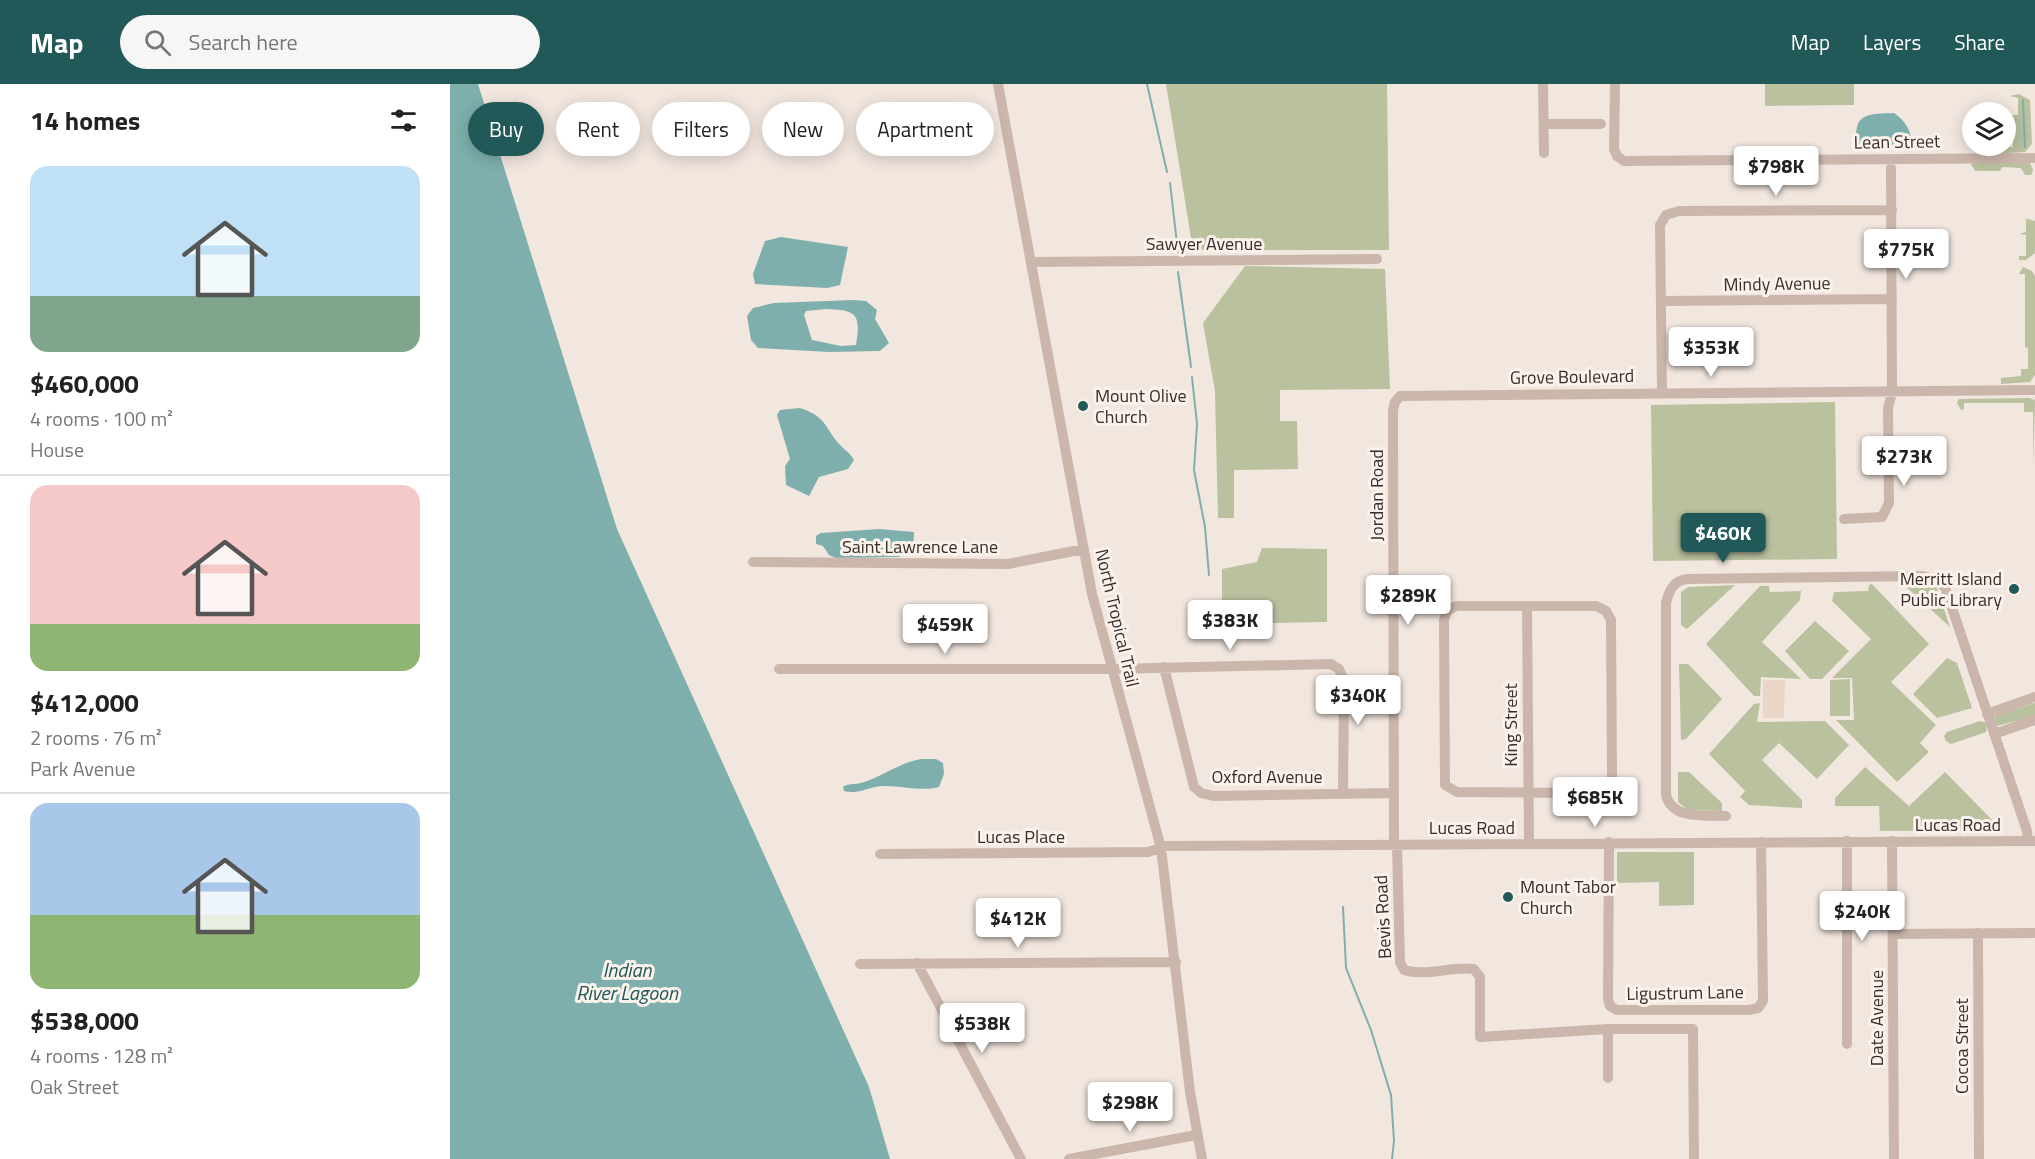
<!DOCTYPE html>
<meta charset="utf-8">
<style>
:root{--surface:#fff;--page:#f6f6f6;--text:#222;--muted:#767676;--line:#e0e0e0;--accent:#205957}
body{margin:0;font-family:"Titillium Web",sans-serif;background:var(--page);color:var(--text);height:100vh;display:flex;flex-direction:column;font-size:22px;white-space:nowrap}
*{box-sizing:border-box;margin:0}
p{font-size:20px;color:var(--muted)}
.icon{flex:none;width:33px;height:33px;fill:none;stroke:currentColor;stroke-width:2;stroke-linecap:round;stroke-linejoin:round}
.map{position:relative;flex:1;overflow:hidden}
.sheet{display:flex;flex-direction:column;background:var(--surface);width:450px}
.sheet>*{flex:none}
.banner{position:absolute;left:18px;top:18px;width:570px;height:54px;display:flex;gap:12px}
.controls{position:absolute;left:1512px;top:18px;display:grid;gap:12px}
.controls a{display:grid;place-items:center;width:54px;height:54px;border-radius:50%;background:var(--surface);box-shadow:0 3px 15px #0003;font-size:30px}
.price{position:absolute;translate:-50% -51px;padding:0 14px;border-radius:6px;background:#fff;color:#222;font-size:20px;line-height:39px;filter:drop-shadow(0 2px 3px #0008)}
.price::after{content:'';position:absolute;left:50%;top:36px;width:18px;height:14px;margin-left:-9px;background:inherit;clip-path:polygon(0 0,100% 0,50% 100%)}
.price.on{background:var(--accent);color:#fff}
ul{padding:0;list-style:none}
li{display:grid;align-content:center;gap:12px;height:318px;padding:0 30px}
li+li{border-top:2px solid var(--line)}
li span{display:grid;place-items:center;height:186px;border-radius:18px;color:#555}
li>.icon{margin-inline-start:auto}
span .icon{width:108px;height:108px;fill:#fffc;stroke-width:1}
li b{font-size:26px}
h2{display:flex;justify-content:space-between;align-items:center;height:72px;padding:0 30px;font-size:26px}
.tag{padding:0 21px;border-radius:27px;background:var(--surface);box-shadow:0 3px 15px #0003;font-size:21px;line-height:54px}
.tag.on{background:var(--accent);color:#fff}
header{display:flex;align-items:center;gap:36px;box-sizing:border-box;height:84px;padding:0 30px;background:var(--accent);color:#fff}
header strong{font-size:28px}
nav{display:flex;gap:33px;margin-inline-start:auto;font-size:21px}
.search{width:420px;height:54px;background:var(--page);display:flex;align-items:center;gap:15px;box-sizing:border-box;padding:0 21px;border-radius:33px;color:var(--muted);font-size:22px}
main{display:flex;flex:1;min-height:0}
.map>svg:first-child{display:block}
.green{fill:#bac19f}
.plaza{fill:#ead6c6}
.water{fill:#7eafac;fill-rule:evenodd}
.lines{fill:none;stroke-linecap:round;stroke-linejoin:round}
.stream{stroke:#7eafac;stroke-width:2}
.minor{stroke:#cbb6ab;stroke-width:10}
.poi-dot{fill:#205957;stroke:#faf2eb;stroke-width:2}
.labels{text-anchor:middle;stroke-width:6;stroke-linejoin:round;paint-order:stroke}
.street-label{font-size:18px;fill:#382d2a;stroke:#faf2eb}
.poi-label{font-size:18px;fill:#382d2a;stroke:#faf2eb;text-anchor:start}
.water-label{font-size:20px;font-style:italic;fill:#205957;stroke:#faf2eb}
</style>
<header>
<strong>Map</strong>
<div class="search"><svg class="icon" aria-label="search" viewBox="0 0 24 24"><circle cx="10" cy="10" r="6"/><path d="M15 15l6 6"/></svg>Search here</div>
<nav><a>Map</a><a>Layers</a><a>Share</a></nav>
</header>
<main>
<section class="sheet">
<h2>14 homes<svg class="icon" aria-label="filters" viewBox="0 0 24 24"><path d="M4 7h16M4 17h16"/><circle cx="9" cy="7" r="2"/><circle cx="15" cy="17" r="2"/></svg></h2>
<ul>
<li><span style="background:linear-gradient(#bfe0f5 70%,#7fa58c 0)"><svg class="icon" aria-label="home" viewBox="0 0 24 24"><path d="M3 11l9-7 9 7M6 9v11h12V9"/></svg></span><div><b>$460,000</b><p>4 rooms · 100 m²</p><p>House</p></div></li>
<li><span style="background:linear-gradient(#f6c9c9 75%,#8fb573 0)"><svg class="icon" aria-label="home" viewBox="0 0 24 24"><path d="M3 11l9-7 9 7M6 9v11h12V9"/></svg></span><div><b>$412,000</b><p>2 rooms · 76 m²</p><p>Park Avenue</p></div></li>
<li><span style="background:linear-gradient(#a9c7e8 60%,#8fb573 0)"><svg class="icon" aria-label="home" viewBox="0 0 24 24"><path d="M3 11l9-7 9 7M6 9v11h12V9"/></svg></span><div><b>$538,000</b><p>4 rooms · 128 m²</p><p>Oak Street</p></div></li>
</ul>
</section>
<div class="map">
<svg width="1585" height="1075" viewBox="0 0 1585 1075">
<rect width="100%" height="100%" fill="#f2e7df"/>
<!-- green -->
<path class="green" d="M716,0H937L939,166H743Z
M1315,0H1404V21L1315,22Z
M1569,10L1580,16L1582,60L1575,68L1539,70L1532,63H1563V47H1556V44H1562V31H1568V14L1560,12Z
M1526,78L1580,79L1583,86L1581,91H1575L1571,84L1552,83L1550,87H1525L1521,80Z
M1570,133L1585,137V169L1576,176H1569V172H1576V151L1569,150L1576,148V135Z
M795,182L935,185L940,305L830,306V337H847L848,385L784,386V434H768L765,307L753,239Z
M1573,183L1582,187L1585,192V291L1580,298L1551,300V294L1571,292V285H1578V264L1575,263V190H1569Z
M1579,314L1585,316L1583,380V328H1574V319H1514V325L1511,326L1507,319L1509,315Z
M1385,318L1387,475L1203,477L1201,321Z
M812,464L877,465V538L820,539V533L772,532V485L807,478Z
M1452,499L1486,501L1500,543Z
M1422,500L1479,560L1441,598L1486,641L1470,659L1479,668L1447,698L1386,636H1404L1402,594H1382L1421,555L1382,517L1384,508L1418,507L1419,501Z
M1285,501L1237,545L1231,541V508L1238,503Z
M1310,502H1319L1320,508L1351,507L1350,516L1312,558L1351,595L1311,593L1310,612H1304L1256,560Z
M1365,537L1399,567L1372,595H1360L1335,567Z
M1497,574L1507,579L1522,624L1487,634L1463,610Z
M1229,580H1238L1272,615L1236,655L1231,656Z
M1400,595V632H1380V596Z
M1310,619L1307,638L1375,637L1399,661L1367,695L1329,659L1312,676L1352,716V724L1299,721L1290,713L1295,707L1259,670L1304,620Z
M1585,619V632L1547,642L1544,634L1547,631Z
M1530,637L1537,639L1536,648L1501,660L1496,657L1494,652L1497,648Z
M1415,683L1459,722L1495,688L1552,746L1430,747L1429,722H1385V714Z
M1228,688H1239L1272,719V727L1238,726L1228,718Z
M1167,768H1244V821L1209,822V798L1167,799Z"/>
<!-- plaza -->
<path class="plaza" d="M1313,596H1335L1334,634H1313Z"/>
<!-- water -->
<path class="water" d="M0,0H28L167,445L419,1003L440,1075H0Z
M1444,29C1453,35 1461,45 1461,56L1445,63H1407C1403,30 1414,30 1444,29Z
M331,153L398,163L390,201L377,204L305,200L303,190L315,157Z
M403,216L416,217L427,226L425,235L439,259L430,267L379,268L308,264L301,256L297,232L303,224L324,219ZM376,225C407,226 411,230 406,261L391,262L362,256L354,231L356,227Z
M350,324C379,334 373,343 391,362C396,367 400,369 404,376L398,385L369,393L359,412L336,401L335,382L340,375L327,331L330,326Z
M429,445L464,448L463,468L448,473L386,474L379,471L373,462L366,460V452L371,449Z
M472,675H486L493,679L494,690L489,703C471,708 451,701 432,702C418,703 407,711 394,707L393,703C398,699 404,701 411,699C432,693 450,678 472,675Z"/>
<g class="lines">
<!-- stream -->
<path class="stream" d="M697,0L717,88
M1573,16L1575,63
M720,99L728,168
M728,188L741,283
M742,293L747,340L744,386L755,443L759,491
M893,823L896,884L921,946L941,1011L944,1057L942,1075"/>
<!-- minor -->
<path class="minor" d="M548,0L642,510L711,764L740,1008L752,1075
M1093,0L1094,69
M1165,0L1164,65L1167,72L1174,77L1585,74
M1094,40H1151
M582,178L927,175
M1211,217L1442,215
M1212,309L1210,141L1216,131L1229,127L1442,126
M1394,435L1432,433L1439,419L1438,324L1442,309L1441,84
M303,478L558,480L634,465
M1006,522H1146L1156,527L1161,536L1162,695L1158,704L1149,709L1007,708L995,701L994,536L997,527Z
M1077,522L1079,760
M714,583L744,703L751,709L763,712L944,709
M329,585H660L881,580L889,585L894,597L893,709
M1537,630L1585,613
M1544,650L1585,636
M1276,732C1255,731 1222,736 1216,711V519C1219,506 1224,496 1238,495L1473,492L1485,495L1495,503L1577,747L1578,757
M1442,757L1444,1075
M1159,758L1158,915L1160,922L1167,926H1299L1308,924L1313,917L1311,758
M944,760L943,326L945,318L950,312L1585,306
M947,761L950,878L954,886C976,893 1001,882 1024,885L1030,893V953L1158,945H1243L1244,1075
M430,770L698,768L716,762L1585,757
M1528,849L1529,1075
M1444,850L1585,849
M467,879L571,1075
M410,880L726,878
M1158,945V994
M1397,960V757
M619,1075L746,1051"/>
</g>
<!-- markers -->
<g class="poi-dot">
<circle cx="633" cy="322" r="6"/>
<circle cx="1564" cy="505" r="6"/>
<circle cx="1058" cy="813" r="6"/>
</g>
<g class="labels">
<!-- street labels -->
<g class="street-label">
<text transform="translate(1447 58) rotate(-1)" y="6">Lean Street</text>
<text x="754" y="166">Sawyer Avenue</text>
<text transform="translate(1327 200) rotate(-1)" y="6">Mindy Avenue</text>
<text transform="translate(1122 293) rotate(-1)" y="6">Grove Boulevard</text>
<text transform="translate(927 411) rotate(-90)" y="6">Jordan Road</text>
<text x="470" y="469">Saint Lawrence Lane</text>
<text transform="translate(667 534) rotate(77)" y="6">North Tropical Trail</text>
<text transform="translate(1061 641) rotate(-90)" y="6">King Street</text>
<text x="817" y="699">Oxford Avenue</text>
<text x="1508" y="747">Lucas Road</text>
<text x="1022" y="750">Lucas Road</text>
<text x="571" y="759">Lucas Place</text>
<text transform="translate(933 833) rotate(-93)" y="6">Bevis Road</text>
<text transform="translate(1235 909) rotate(-1)" y="6">Ligustrum Lane</text>
<text transform="translate(1427 934) rotate(-90)" y="6">Date Avenue</text>
<text transform="translate(1512 962) rotate(-90)" y="6">Cocoa Street</text>
</g>
<!-- poi labels -->
<g class="poi-label">
<text x="645" y="318">Mount Olive<tspan x="645" dy="21">Church</tspan></text>
<text x="1552" y="501" text-anchor="end">Merritt Island<tspan x="1552" dy="21">Public Library</tspan></text>
<text x="1070" y="809">Mount Tabor<tspan x="1070" dy="21">Church</tspan></text>
</g>
<!-- water labels -->
<g class="water-label">
<text x="177" y="893">Indian<tspan x="177" dy="23">River Lagoon</tspan></text>
</g>
</g>
</svg>
<div class="controls">
<a><svg class="icon" aria-label="layers" viewBox="0 0 24 24"><path d="M12 4l9 5-9 5-9-5zM3 14l9 5 9-5"/></svg></a>
</div>
<b class="price" style="left:1326px;top:113px">$798K</b>
<b class="price" style="left:1456px;top:196px">$775K</b>
<b class="price" style="left:1261px;top:294px">$353K</b>
<b class="price" style="left:1454px;top:403px">$273K</b>
<b class="price on" style="left:1273px;top:480px">$460K</b>
<b class="price" style="left:958px;top:542px">$289K</b>
<b class="price" style="left:780px;top:567px">$383K</b>
<b class="price" style="left:495px;top:571px">$459K</b>
<b class="price" style="left:908px;top:642px">$340K</b>
<b class="price" style="left:1145px;top:744px">$685K</b>
<b class="price" style="left:1412px;top:858px">$240K</b>
<b class="price" style="left:568px;top:865px">$412K</b>
<b class="price" style="left:532px;top:970px">$538K</b>
<b class="price" style="left:680px;top:1049px">$298K</b>
<div class="banner">
<a class="tag on">Buy</a>
<a class="tag">Rent</a>
<a class="tag">Filters</a>
<a class="tag">New</a>
<a class="tag">Apartment</a>
</div>
</div>
</main>
